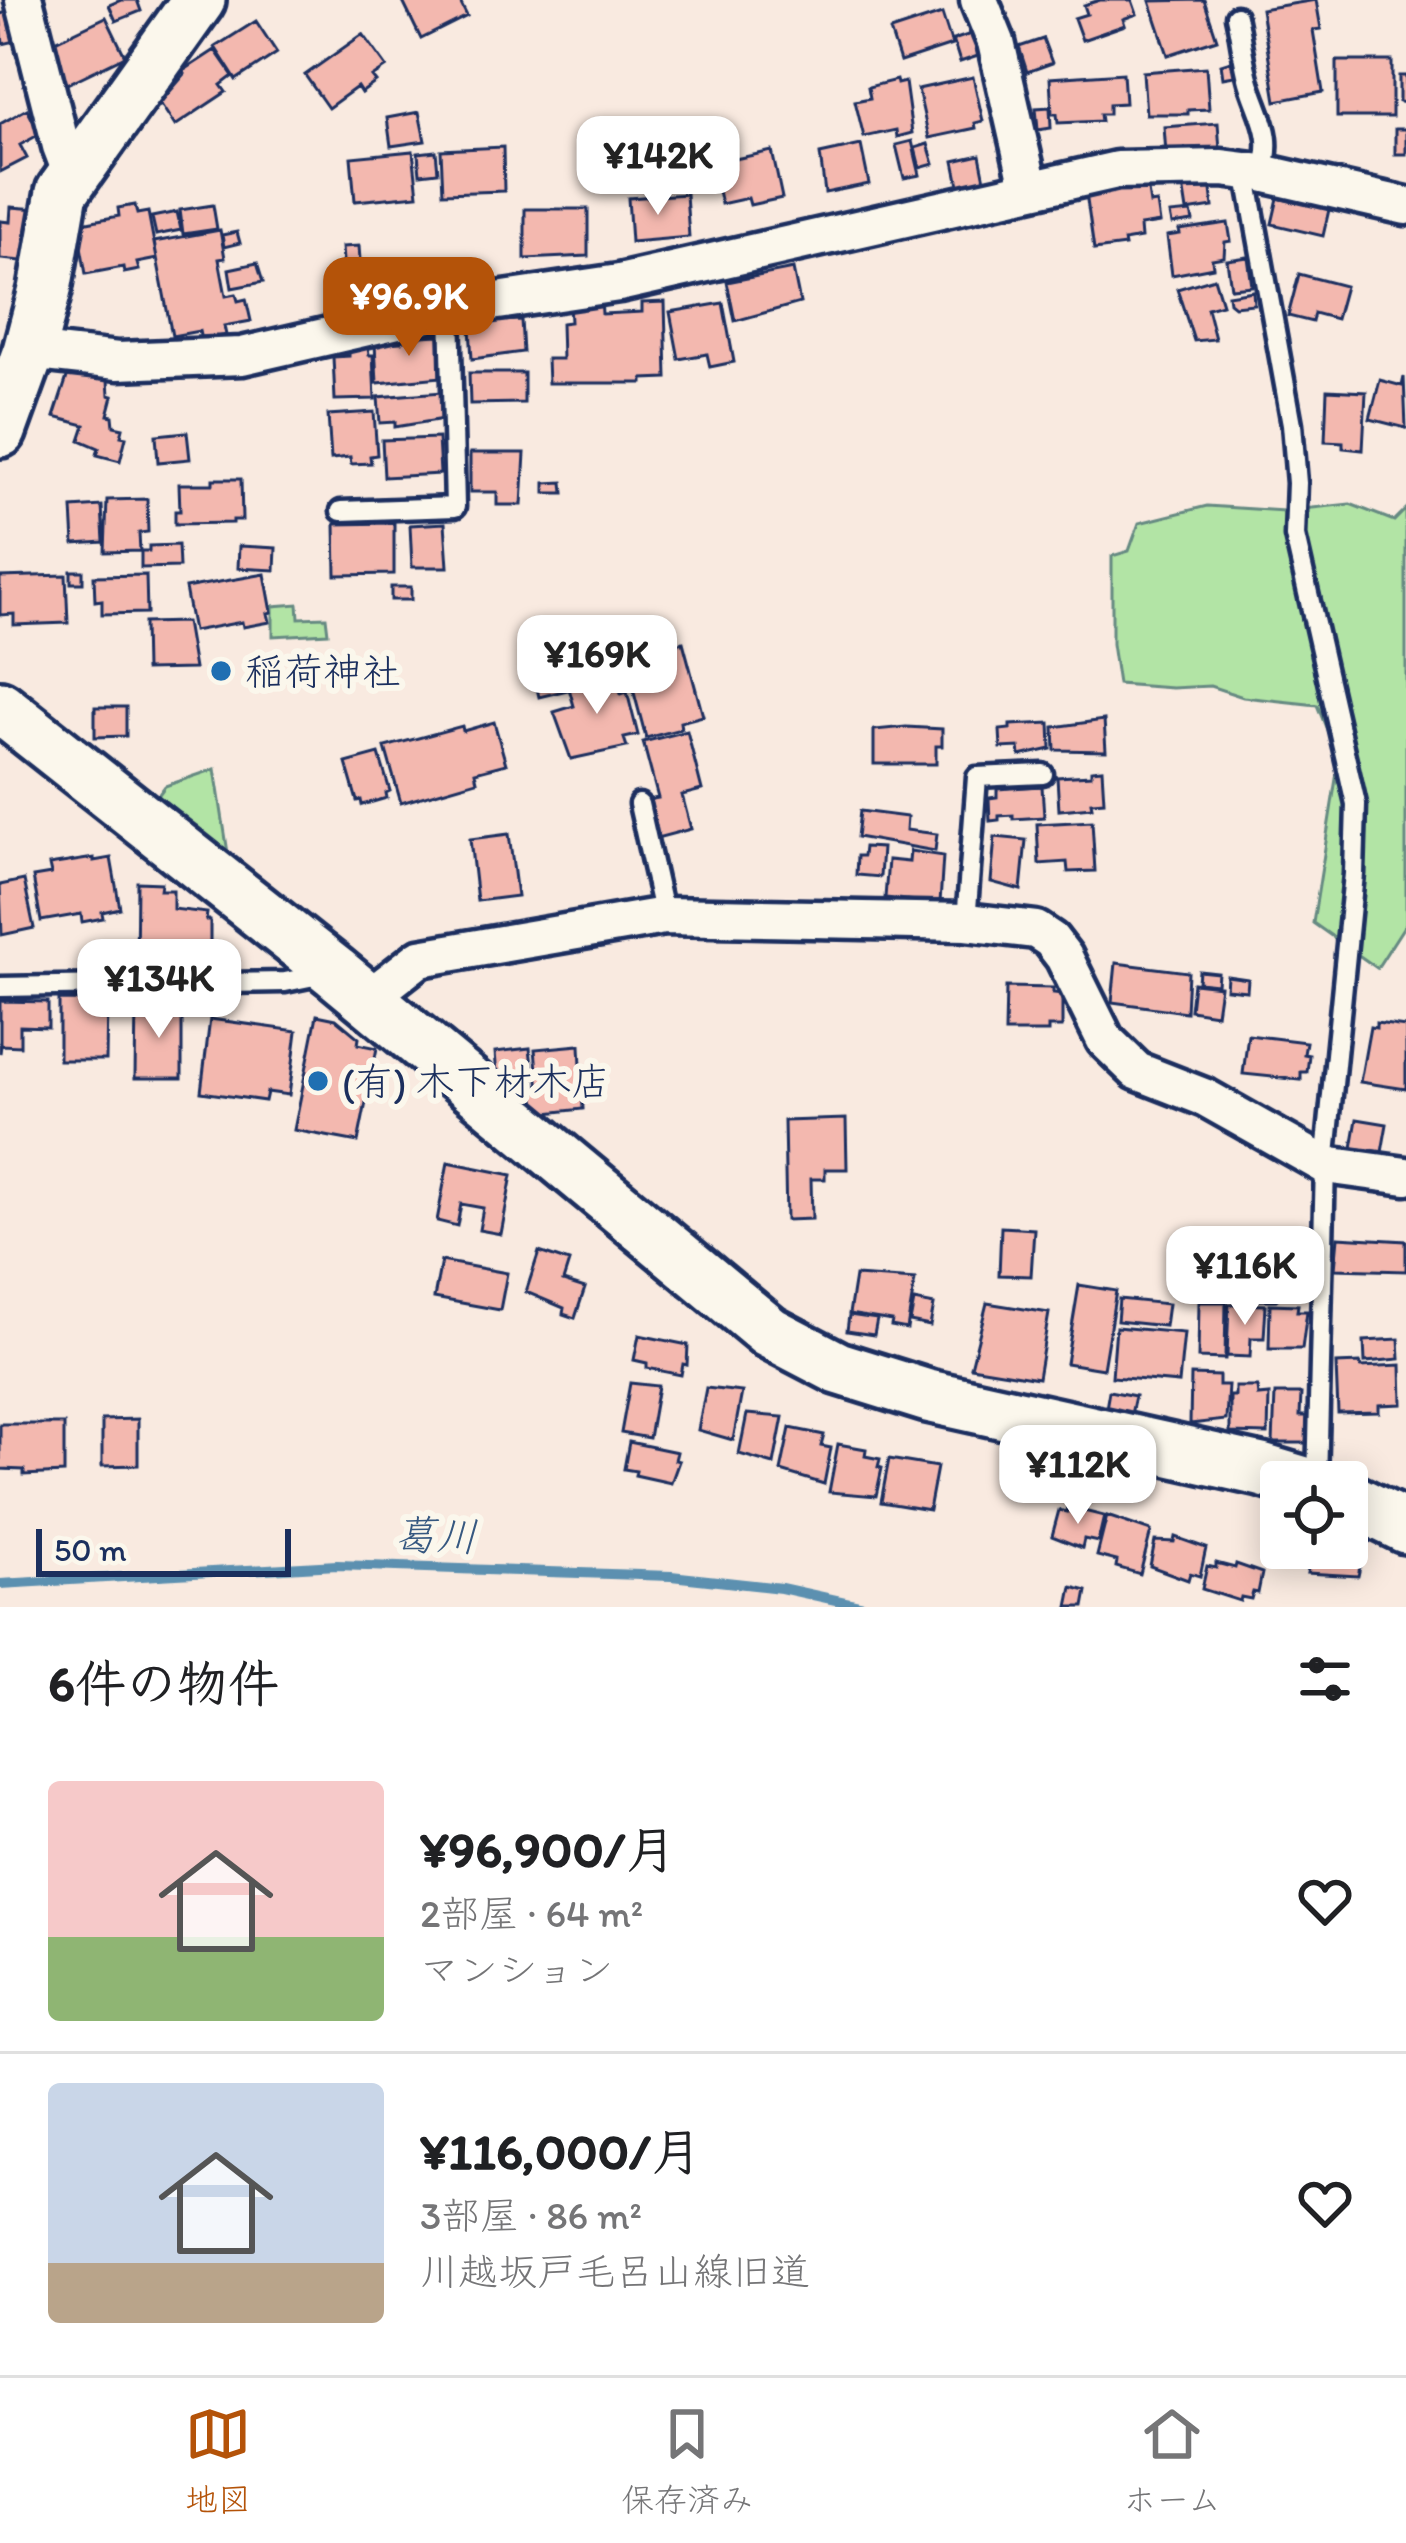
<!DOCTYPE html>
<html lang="ja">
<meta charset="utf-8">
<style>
:root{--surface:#fff;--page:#f2f2f2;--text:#202124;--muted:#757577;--line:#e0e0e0;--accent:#b45309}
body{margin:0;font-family:Itim,"Klee One",sans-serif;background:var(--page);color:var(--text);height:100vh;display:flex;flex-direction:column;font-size:45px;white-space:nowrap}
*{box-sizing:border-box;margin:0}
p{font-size:39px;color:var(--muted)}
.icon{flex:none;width:66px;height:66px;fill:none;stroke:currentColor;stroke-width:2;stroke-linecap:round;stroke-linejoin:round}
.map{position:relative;height:1607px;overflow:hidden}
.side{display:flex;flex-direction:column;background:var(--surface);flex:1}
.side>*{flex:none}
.tools{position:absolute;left:1260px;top:1461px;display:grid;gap:24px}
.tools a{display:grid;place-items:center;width:108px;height:108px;border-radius:12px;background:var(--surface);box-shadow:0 6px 30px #0003;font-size:60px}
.scale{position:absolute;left:36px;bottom:30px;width:255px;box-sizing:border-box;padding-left:12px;border:6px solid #1b2f5e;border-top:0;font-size:33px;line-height:42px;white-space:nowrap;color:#1b2f5e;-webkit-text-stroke:9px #fbf7ec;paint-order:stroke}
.price{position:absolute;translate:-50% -102px;padding:0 27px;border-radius:24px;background:#fff;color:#222;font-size:39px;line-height:78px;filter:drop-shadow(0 3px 6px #0008)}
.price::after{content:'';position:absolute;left:50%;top:72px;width:36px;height:27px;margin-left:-18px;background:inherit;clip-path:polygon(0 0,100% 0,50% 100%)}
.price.selected{background:var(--accent);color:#fff}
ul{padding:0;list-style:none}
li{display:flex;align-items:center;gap:36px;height:300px;padding:0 48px}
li+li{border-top:3px solid var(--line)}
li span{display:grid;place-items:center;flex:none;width:336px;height:240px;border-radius:12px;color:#555}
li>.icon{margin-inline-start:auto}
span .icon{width:144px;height:144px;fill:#fffc;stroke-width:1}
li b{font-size:51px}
h2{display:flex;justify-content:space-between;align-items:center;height:144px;padding:0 48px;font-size:51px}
.tab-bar{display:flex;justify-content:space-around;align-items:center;height:168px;border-top:3px solid var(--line);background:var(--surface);font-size:33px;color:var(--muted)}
.tab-bar a{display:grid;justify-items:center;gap:6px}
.tab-bar .selected{color:var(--accent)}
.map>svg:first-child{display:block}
.green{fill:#b2e4a5;stroke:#668a82;stroke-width:3}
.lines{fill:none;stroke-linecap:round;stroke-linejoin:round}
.stream{stroke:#5b90b0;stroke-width:10}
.building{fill:#f3b8af;stroke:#1b2f5e;stroke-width:3}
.lane-casing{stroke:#1b2f5e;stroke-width:27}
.street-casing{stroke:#1b2f5e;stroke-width:45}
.secondary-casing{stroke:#1b2f5e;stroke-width:60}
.lane{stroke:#fbf7ec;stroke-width:18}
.street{stroke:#fbf7ec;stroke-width:36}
.secondary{stroke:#fbf7ec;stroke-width:51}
.poi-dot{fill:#1f6fb2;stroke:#fbf7ec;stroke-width:4.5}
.labels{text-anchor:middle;stroke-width:12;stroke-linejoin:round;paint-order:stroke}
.poi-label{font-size:39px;fill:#1b2f5e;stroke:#fbf7ec;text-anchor:start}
.water-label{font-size:42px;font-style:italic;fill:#365880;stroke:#fbf7ec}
</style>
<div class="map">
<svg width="1406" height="1607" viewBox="0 0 1406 1607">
<rect width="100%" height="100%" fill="#f9eae0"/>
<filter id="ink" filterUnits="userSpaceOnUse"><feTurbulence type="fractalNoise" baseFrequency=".00833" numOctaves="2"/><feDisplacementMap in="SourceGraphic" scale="24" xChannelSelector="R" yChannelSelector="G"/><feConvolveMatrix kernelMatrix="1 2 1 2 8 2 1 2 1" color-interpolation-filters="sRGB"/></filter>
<g filter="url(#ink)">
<!-- green -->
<path class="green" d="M1350,504L1394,521L1406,509V923L1377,968L1313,923L1339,760L1317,705L1243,697L1210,686L1172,688L1118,684L1112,644V556L1129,551L1139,523L1207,506L1284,511Z
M298,604L299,618L326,617L328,633L273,636V606Z
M215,769L228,853L226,857L154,801L165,786Z"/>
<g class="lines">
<!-- stream -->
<path class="stream" d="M0,1584L337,1565L671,1576L781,1588L868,1607"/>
</g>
<!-- building -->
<path class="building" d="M121,0H137L141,11L116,21L109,5Z
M408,0H459L467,16L421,39L403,2Z
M1100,0H1132L1137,14L1123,19L1125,25L1082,40L1074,18L1087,14L1084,5Z
M1204,0L1217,39L1168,55L1150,1Z
M1316,0L1321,29L1313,30L1323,92L1276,101L1261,9Z
M16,10L24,39L3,44L0,14Z
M942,14L952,45L900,62L890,31Z
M106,17L125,56L63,86L49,44Z
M256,21L277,53L236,80L215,47Z
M977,32L984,54L960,62L953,40Z
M363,34L387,67L372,77L376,82L361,93L357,87L328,108L305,75Z
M1043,39L1052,63L1027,72L1019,47Z
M215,50L233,76L221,85L226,92L175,126L160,103L185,74L183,71Z
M1231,61L1234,76L1223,78L1221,64Z
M1337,61H1392V117H1337Z
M1206,67L1209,109L1188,110V114H1146L1143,72Z
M1123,73L1125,103L1109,104V114H1100L1101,121L1058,123L1057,114H1052L1050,78Z
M1399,76H1406V103L1399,102Z
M973,77L983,121L975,123L976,128L929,138L918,89Z
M896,80L897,84L905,82L912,133L897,137L896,130L864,137L855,101L870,98L868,87Z
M1050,107L1051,128L1038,130L1036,108Z
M27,109L40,134L20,145L27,158L0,172V124Z
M419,112L425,141L391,146L387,118Z
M1218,123L1220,150L1166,153L1164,127Z
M1395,129H1406V154H1395Z
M912,141L920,175L904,178L896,145Z
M619,143H664V175H619Z
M928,144L934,164L920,168L915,148Z
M861,145L869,184L825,193L820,154Z
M503,147L504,191L443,193L441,150Z
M413,151L418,195L355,201L351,157Z
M436,151L438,172L420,174L418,153Z
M772,151L782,198L750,205L748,198L721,204L712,164Z
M980,155L986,185L960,190L954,161Z
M1210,181L1213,207L1187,211L1183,185Z
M1147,184L1150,204L1157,203L1160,223L1140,226L1141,238L1124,241L1125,246L1094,250L1086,193Z
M686,194L689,237L631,242L628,198Z
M1297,197L1330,205L1323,236L1272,224L1278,198L1295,202Z
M135,205L137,214L148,212L157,259L137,263L139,270L124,273L123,267L86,274L77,224L119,216L118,208Z
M213,205L217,229L183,234L180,210Z
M11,207L37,209L33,262L0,259V221L10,222Z
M525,209H588V256L525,259Z
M177,212L181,230L156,235L152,217Z
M1191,212L1193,221L1172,224L1170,214Z
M1228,223L1231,241L1225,242L1224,257L1212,259L1213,267L1172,275L1167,236L1180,234L1179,230Z
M220,230L225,258L219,259L226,296L236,294L238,301L246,299L251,321L224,326L226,335L201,340L199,331L172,336L154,242Z
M237,232L240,243L224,247L222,235Z
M359,246L362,289L345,291L342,247Z
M1248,257L1252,286L1231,288L1227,260Z
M257,263L263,282L232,288L229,269Z
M793,269L800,303L735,321L727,282Z
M1299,274L1345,286L1336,319L1314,313L1312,322L1288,316Z
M1214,278L1222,304L1207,308L1215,339L1194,341L1177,289Z
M1253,291L1254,304L1234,306L1229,302L1228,295Z
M601,298L602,314L642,312V303L665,302L667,378L643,379V383H548L547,359H562L561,323L570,322L569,304Z
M723,303L734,362L710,367L707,354L679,359L670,312Z
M521,320L523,352L472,359L470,328L478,327L477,322Z
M440,335L442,377L377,383L375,343L401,342V337Z
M368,347L369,355H373L375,399L335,400L333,357L349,356V348Z
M69,371L108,381L109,395L113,396L108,415L113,416L114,426L123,428L121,436L126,437L120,461L97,455L99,448L80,440L85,425L54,417Z
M469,373H524V403L470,404Z
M1404,377L1406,428L1370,419L1380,380L1402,386Z
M1327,390L1366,392L1363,450L1343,448V442L1325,441Z
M442,392L444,419L395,427V422L380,423L378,397Z
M374,412L377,455L370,456L371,463L351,464L350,457L331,459L328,415Z
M187,432L190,459L158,462L156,435Z
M438,438L440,474L384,477L382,440Z
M470,453H525L522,505H497V492H470Z
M213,479H241L242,520H233V523L175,524V511H180L179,484H213Z
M563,482L564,493H545V483Z
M147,499L148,532L139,533L140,551L105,552L107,500Z
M102,506L104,542L74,544L72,508Z
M394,523V574L336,575L335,524Z
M445,523L448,567H412L410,525Z
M178,545L179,567L141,568V551H149V546Z
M239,546L276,548L275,570L238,568Z
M71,571H83V583H71Z
M265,574L272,612L268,613L270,622L243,627L242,622L193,631L185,588Z
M66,575L68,623L14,625V614L0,615V577Z
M146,575L147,613L102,614V600L95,601L94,576Z
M391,587H411V600H391Z
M186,622L194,669L145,670L144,623Z
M683,642L703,716L680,722L681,729L646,738L628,670L639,667L636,654Z
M559,656L568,690L539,697L531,663Z
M615,670L621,694L627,692L638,735L624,738L627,747L571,759L554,712L574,706L568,685Z
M95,707H126V736L95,737Z
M1104,720L1106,751L1055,750L1054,727Z
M494,722L506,764L475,772L477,781L401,803L385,747L462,726L463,731Z
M1050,723L1051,749L1020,756L1019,747L1001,748L1000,730L1010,729V725Z
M906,727L942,729V746H936V764H874V730Z
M687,731L702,790L682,795L691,829L657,838L648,800L658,798L643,742Z
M379,754L390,791L386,793L387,798L362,805L361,800L357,801L346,763Z
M1102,769L1104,801L1091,802L1092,807L1059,810L1057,777L1091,775V770Z
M1042,786L1044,817L1013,819V815L999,816V820L990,821L989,798L997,797V789Z
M860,811L907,817L906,830L937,834L935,851L857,837Z
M1092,821L1095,871L1068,872L1067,862L1039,864L1037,824Z
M509,834L517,896L477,901L470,839Z
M995,837L1026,840L1021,890L991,882Z
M864,847L882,848L880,877L856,875L857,856H863Z
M910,851L943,856L940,903L885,898L888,860L909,862Z
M94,858V861L111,858L120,908L102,912L103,918L82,922L81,914L41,921L33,877L51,874L49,865Z
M24,880L34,928L2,935L0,885Z
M137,882L161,883L160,890H173V909L207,913L206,920H210V954L207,965H202V978H172L171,970L136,969Z
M1116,963L1188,972L1186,1012L1112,1002Z
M1199,971L1218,973L1217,984L1198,982Z
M1227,976L1248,979L1247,991L1226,989Z
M1193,983L1220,986L1216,1014L1190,1010Z
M1006,987L1053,988V993L1062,994V1027H1048V1032H1005Z
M59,1000L107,1001L106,1060H59Z
M0,1001L48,1002V1027L20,1026V1046L1,1045L0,1053Z
M136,1003H182V1078H135Z
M317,1015L336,1019L359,1038L358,1044L377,1048L358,1142L294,1130Z
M210,1019L297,1031L289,1095L267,1092L265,1101L201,1092Z
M1376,1023L1406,1027V1089L1360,1082L1370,1027L1376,1028Z
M1248,1035L1306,1042L1304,1054L1309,1055L1307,1072H1301V1080L1243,1074Z
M580,1045L583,1109L537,1114L534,1091H539L535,1049Z
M530,1048L534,1084L498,1088L495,1052Z
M846,1119L847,1169H825V1179H811L812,1219L786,1220L784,1121Z
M1357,1119L1387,1124L1382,1152L1352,1148Z
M448,1162L512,1175L501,1234L479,1230L483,1208L461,1204L457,1226L437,1221Z
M1001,1227L1034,1229L1031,1276L999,1275Z
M1338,1237L1406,1241V1271L1335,1269Z
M539,1252L569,1262L563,1281L585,1288L575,1318L563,1314L564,1308L526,1292Z
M441,1261L507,1273L500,1310L434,1298Z
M855,1276L915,1280L907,1329L891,1326L892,1321L849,1314Z
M1233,1279L1277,1280V1285H1281V1296L1276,1300H1233Z
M1079,1285L1116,1291L1103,1369L1066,1363Z
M1119,1299L1168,1304L1165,1326L1117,1321Z
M914,1301L934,1305L930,1326L910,1322Z
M1199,1302H1226L1225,1359L1198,1358Z
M987,1303L1049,1313L1038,1378L971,1367Z
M1229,1304L1266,1305L1264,1338H1251L1250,1357L1227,1356Z
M1270,1304L1298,1305L1297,1311H1307L1302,1349H1269Z
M849,1315L877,1319L874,1335L847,1331Z
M1116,1327L1184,1333L1179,1383L1112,1377Z
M639,1335L688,1345L687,1365L683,1364L681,1375L647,1368V1363L634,1360Z
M1399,1339L1400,1359L1365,1362L1364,1341Z
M1360,1363L1361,1367L1401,1365L1402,1404L1379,1405V1412L1338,1413L1336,1364Z
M1191,1375L1219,1376V1385H1228L1226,1420L1190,1424Z
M630,1383L658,1386L649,1438L621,1433Z
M1235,1387H1257L1258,1396L1269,1395L1268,1434L1230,1433V1396H1235Z
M706,1388L742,1392L733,1440L698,1430Z
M1109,1391L1135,1396L1130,1419L1105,1414Z
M1275,1394H1301L1300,1416H1308L1307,1443H1273Z
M747,1414L783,1417L774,1464L739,1454Z
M138,1419V1465L102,1466V1420Z
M0,1424H64V1473L24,1475V1470L0,1469Z
M790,1428L824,1435L821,1446L831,1448L824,1484L781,1471Z
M629,1442L677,1452L675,1460L679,1461L671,1483L635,1475L636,1471L624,1469Z
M838,1444L866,1449L865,1456L880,1459L878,1467L882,1468L876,1496L829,1492Z
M889,1459L937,1467L929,1510L881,1502Z
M1068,1507L1104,1516L1098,1542L1084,1539L1082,1548L1052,1536L1059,1510L1067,1512Z
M1107,1516L1151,1531L1140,1574L1116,1567L1117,1561L1097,1556Z
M1175,1537L1206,1548L1200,1576L1190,1573L1188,1580L1150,1566L1155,1541L1174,1542Z
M1347,1544L1364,1548L1358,1576L1307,1573L1313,1548H1347Z
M1216,1563L1235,1568L1236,1564L1262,1573L1258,1593L1253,1592L1251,1599L1241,1597L1240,1601L1202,1589L1207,1566L1216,1568Z
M1072,1587L1087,1591L1084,1607H1068Z"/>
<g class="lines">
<!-- lane casing -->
<g class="lane-casing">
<path id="lane" d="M1236,16C1241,38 1243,61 1249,82C1259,116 1276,135 1262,173
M1246,171L1292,424L1297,483L1295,536L1356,804L1354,874L1325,1165L1317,1482
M341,511L455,507L450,308
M639,804L664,916
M966,922L977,777L1043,774
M0,987L285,982L324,974"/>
</g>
<!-- street casing -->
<g class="street-casing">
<path id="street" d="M24,0L61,146L72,175
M979,0L996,42L1029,187
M29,351L118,361L242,356L450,308L619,283L1117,170L1222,168L1262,173L1406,206
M366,1000L420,958L664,916L966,922L1036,930L1051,940L1064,957L1105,1040L1137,1071L1206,1098L1325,1165L1406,1176"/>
</g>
<!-- secondary casing -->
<g class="secondary-casing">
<path id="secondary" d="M0,431L29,351L45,290L62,192L199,0
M0,707L335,972L769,1332L838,1368L928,1396L1261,1470L1301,1482
M1347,1498L1406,1527"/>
</g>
<!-- lane -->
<use href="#lane" class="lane"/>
<!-- street -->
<use href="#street" class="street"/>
<!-- secondary -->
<use href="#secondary" class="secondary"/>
</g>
</g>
<!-- markers -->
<g class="poi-dot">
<circle cx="221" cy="671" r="12"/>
<circle cx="318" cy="1081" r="12"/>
</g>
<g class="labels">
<!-- poi labels -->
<g class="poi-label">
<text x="245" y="685">稲荷神社</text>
<text x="342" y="1095">(有) 木下材木店</text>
</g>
<!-- water labels -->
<g class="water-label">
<text transform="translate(436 1535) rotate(2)" y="15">葛川</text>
</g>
</g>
</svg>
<div class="tools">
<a><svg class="icon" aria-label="locate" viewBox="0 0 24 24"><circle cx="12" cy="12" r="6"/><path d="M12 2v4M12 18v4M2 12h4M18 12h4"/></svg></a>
</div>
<div class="scale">50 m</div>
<b class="price" style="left:658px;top:218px">¥142K</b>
<b class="price selected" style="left:409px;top:359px">¥96.9K</b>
<b class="price" style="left:597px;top:717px">¥169K</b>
<b class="price" style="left:159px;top:1041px">¥134K</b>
<b class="price" style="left:1245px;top:1328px">¥116K</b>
<b class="price" style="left:1078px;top:1527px">¥112K</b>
</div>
<section class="side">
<h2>6件の物件<svg class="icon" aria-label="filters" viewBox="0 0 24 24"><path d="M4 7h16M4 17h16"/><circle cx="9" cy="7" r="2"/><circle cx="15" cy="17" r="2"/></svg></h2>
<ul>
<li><span style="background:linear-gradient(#f6c9c9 65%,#8fb573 0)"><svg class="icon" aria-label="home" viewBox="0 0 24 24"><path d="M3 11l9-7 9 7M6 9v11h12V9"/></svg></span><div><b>¥96,900/月</b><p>2部屋 · 64 m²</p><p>マンション</p></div><svg class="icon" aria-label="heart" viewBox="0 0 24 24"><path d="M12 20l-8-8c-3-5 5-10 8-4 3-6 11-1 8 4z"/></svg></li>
<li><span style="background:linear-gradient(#c9d6e8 75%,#b9a48a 0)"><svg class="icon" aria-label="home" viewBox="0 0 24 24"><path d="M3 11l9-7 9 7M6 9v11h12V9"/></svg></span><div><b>¥116,000/月</b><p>3部屋 · 86 m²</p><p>川越坂戸毛呂山線旧道</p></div><svg class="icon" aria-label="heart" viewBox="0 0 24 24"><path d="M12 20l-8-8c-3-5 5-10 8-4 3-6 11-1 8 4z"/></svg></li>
</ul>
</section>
<nav class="tab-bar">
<a class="selected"><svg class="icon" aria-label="map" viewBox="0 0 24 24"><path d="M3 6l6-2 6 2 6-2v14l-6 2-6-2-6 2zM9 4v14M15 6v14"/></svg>地図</a>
<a><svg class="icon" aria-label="saved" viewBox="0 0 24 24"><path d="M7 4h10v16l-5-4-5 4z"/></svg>保存済み</a>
<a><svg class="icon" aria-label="home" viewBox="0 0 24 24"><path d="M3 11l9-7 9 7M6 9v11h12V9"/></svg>ホーム</a>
</nav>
